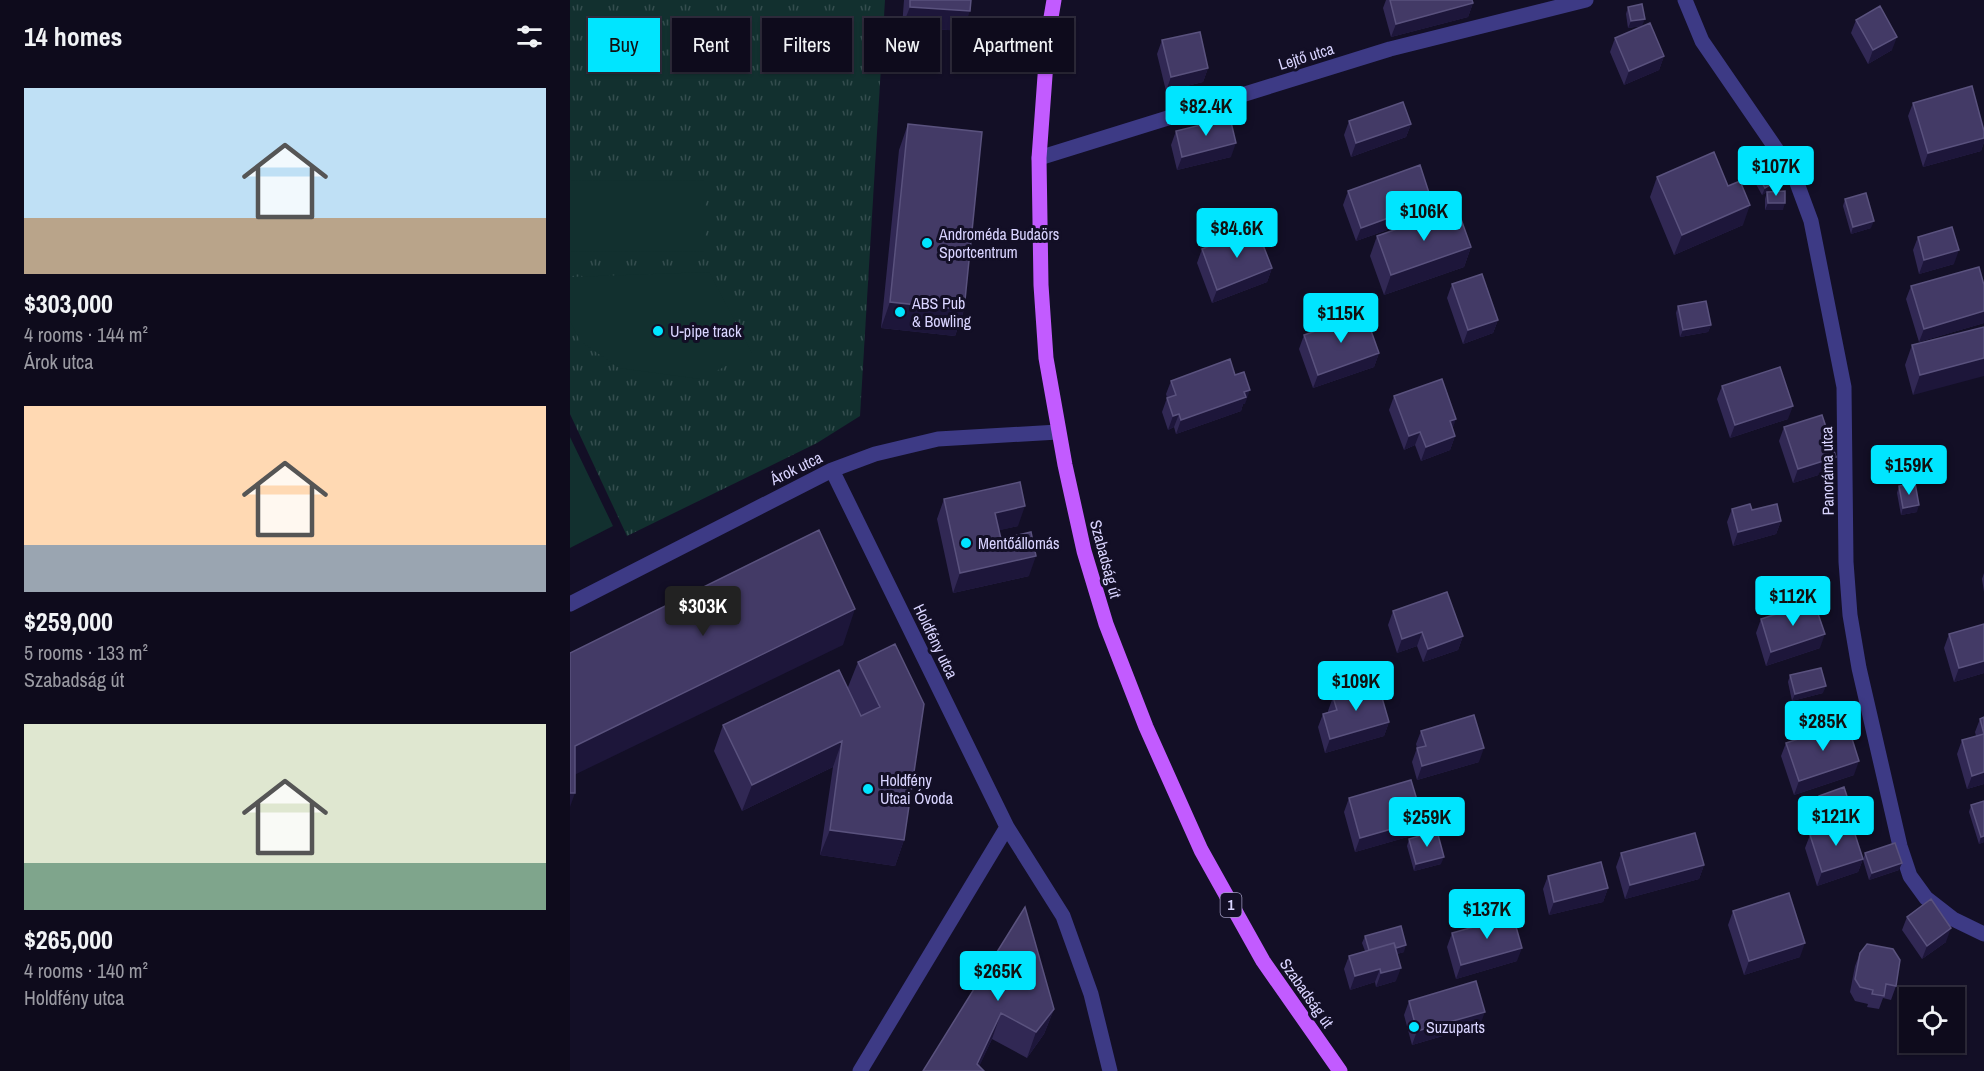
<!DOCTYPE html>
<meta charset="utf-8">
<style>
:root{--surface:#0e0b1c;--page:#171425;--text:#f1f3f6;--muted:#9b9ba3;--line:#2e2b3b;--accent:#00e5ff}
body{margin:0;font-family:"Archivo Narrow",sans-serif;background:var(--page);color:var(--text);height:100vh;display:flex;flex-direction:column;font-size:22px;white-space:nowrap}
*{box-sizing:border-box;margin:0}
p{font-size:20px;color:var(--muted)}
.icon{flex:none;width:33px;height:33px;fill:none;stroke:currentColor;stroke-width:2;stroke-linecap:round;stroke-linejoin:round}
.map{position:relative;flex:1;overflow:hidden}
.panel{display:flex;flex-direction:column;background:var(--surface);width:570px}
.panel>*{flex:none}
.top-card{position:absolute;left:18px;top:18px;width:570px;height:54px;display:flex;gap:12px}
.tools{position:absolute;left:1329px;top:987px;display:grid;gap:12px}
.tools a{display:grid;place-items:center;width:66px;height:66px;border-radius:0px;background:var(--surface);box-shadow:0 2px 4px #0004,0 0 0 2px var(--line);font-size:30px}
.price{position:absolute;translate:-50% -51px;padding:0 14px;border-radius:6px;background:var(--accent);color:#111;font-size:20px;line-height:39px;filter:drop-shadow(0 2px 3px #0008)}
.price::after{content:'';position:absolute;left:50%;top:36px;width:18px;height:14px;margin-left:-9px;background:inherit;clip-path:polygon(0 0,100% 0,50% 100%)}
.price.active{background:#222;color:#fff}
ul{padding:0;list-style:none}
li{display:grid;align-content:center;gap:12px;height:318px;padding:0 24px}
li span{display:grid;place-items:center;height:186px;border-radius:0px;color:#555}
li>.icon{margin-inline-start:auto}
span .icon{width:108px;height:108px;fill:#fffc;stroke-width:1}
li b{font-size:26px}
h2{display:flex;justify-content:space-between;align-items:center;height:72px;padding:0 24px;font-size:26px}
.tag{padding:0 21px;border-radius:0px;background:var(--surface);box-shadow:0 2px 4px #0004,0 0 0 2px var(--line);font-size:21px;line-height:54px}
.tag.active{background:var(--accent);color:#111}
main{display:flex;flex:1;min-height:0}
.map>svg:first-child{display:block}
.park{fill:url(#park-tufts)}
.pitch{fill:#12302f}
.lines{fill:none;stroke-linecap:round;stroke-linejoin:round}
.minor{stroke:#3d3a85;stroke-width:15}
.major{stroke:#c25bff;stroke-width:15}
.wall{fill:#312854}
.shaded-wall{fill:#1d163a}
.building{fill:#433a66;stroke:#5a527e;stroke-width:1.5}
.poi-dot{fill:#00e5ff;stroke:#130f26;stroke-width:2}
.labels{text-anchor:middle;stroke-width:6;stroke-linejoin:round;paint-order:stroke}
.shield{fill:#130f26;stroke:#9e99be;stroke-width:1.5}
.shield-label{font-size:15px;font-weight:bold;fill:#d9d4ff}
.street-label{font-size:16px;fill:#d9d4ff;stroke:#130f26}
.poi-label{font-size:16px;fill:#d9d4ff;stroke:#130f26;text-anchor:start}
</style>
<main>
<section class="panel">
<h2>14 homes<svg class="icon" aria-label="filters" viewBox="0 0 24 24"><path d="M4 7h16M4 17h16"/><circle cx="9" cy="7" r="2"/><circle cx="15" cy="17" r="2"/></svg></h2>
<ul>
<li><span style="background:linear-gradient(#bfe0f5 70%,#b9a48a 0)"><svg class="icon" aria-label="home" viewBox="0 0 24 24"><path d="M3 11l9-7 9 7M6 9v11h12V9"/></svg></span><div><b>$303,000</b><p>4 rooms · 144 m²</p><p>Árok utca</p></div></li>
<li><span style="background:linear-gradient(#ffd9b3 75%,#9aa5b1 0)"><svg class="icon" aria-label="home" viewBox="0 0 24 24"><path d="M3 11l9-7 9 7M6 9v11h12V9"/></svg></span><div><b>$259,000</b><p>5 rooms · 133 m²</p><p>Szabadság út</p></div></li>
<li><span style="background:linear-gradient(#dfe7d0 75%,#7fa58c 0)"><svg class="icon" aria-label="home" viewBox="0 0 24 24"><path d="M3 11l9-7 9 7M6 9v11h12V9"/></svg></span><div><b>$265,000</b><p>4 rooms · 140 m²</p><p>Holdfény utca</p></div></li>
</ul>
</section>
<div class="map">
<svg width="1414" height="1071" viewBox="0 0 1414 1071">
<defs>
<pattern id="park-tufts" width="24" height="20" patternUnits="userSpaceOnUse" patternTransform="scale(1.5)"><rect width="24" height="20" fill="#12302f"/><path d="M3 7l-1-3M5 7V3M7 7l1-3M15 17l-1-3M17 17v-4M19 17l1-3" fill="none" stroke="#344d4e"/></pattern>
</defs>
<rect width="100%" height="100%" fill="#130f26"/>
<!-- park -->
<path class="park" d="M0,0H315L290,416L247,443L57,536L0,414Z"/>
<!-- pitch -->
<path class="pitch" d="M0,180L135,181V252L0,251Z
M139,272L182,353L130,379L49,368L10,341L0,321V277Z
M0,437L43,526L0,548Z"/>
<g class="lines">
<!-- minor -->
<path class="minor" d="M1115,0L1132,41L1224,175L1241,221L1274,387L1276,562L1280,615L1289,668L1330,846L1340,876L1356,898L1383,919L1414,934
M469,158L820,49L1016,0
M262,470L437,827L493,916L521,994L540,1071
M0,604L262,470L305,454L368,439L488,432
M290,1071L437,827"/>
<!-- major -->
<path class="major" d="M484,0L478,35L469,158L471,285L476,358L495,465L514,551L536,624L576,727L631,850L693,961L770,1071"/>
</g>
<!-- wall -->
<path class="wall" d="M334,0H401L393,31L332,27Z
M816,0H902L903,3L898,17L821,37L813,8Z
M1058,7L1072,26L1058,28L1056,14Z
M1286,20L1322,50L1298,64L1281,33Z
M1045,38L1094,56L1089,70L1054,85L1040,52Z
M592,40L638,68L633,82L596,91L587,54Z
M1343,103L1414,131V142L1411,151L1353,167L1338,116Z
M779,121L841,124L836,137L781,157L774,135Z
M338,124L394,310L385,336L311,328L329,150Z
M606,131L661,157L607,170L601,145Z
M1181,163L1212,178L1210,185L1198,192L1213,210H1195V199L1197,192L1192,195L1178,170Z
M1087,177L1158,186L1173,225L1104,255L1080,197Z
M778,191L857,216L786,241L773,205Z
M1275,199L1301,228L1281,234L1273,206Z
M807,236L901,247L894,267L814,295L800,256Z
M1348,237L1384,264L1349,274L1343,250Z
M632,249L702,268L697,282L642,303L627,263Z
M882,284L928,320L923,333L893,344L877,298Z
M1414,285V323L1349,342L1336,299L1341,286Z
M1108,306L1141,325L1138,332L1110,337L1106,313Z
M1414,327L1343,395L1335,365L1342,345Z
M734,335L809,353L804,367L743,388L729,349Z
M601,381L675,404H673L671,411L606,434L604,427L598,430L592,412L597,398L596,394Z
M1152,386L1218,419L1160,438L1147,399Z
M824,396L883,429L885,436L880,450L851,461L845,445L834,450L819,410Z
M1214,427L1261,471L1223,483L1209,441Z
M1329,486L1347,512L1331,515L1327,493Z
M374,499L448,526L429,530L431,539L459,576L383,593L367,519Z
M1162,509L1182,510L1211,521L1206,534L1163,546L1157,522Z
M1414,573V592L1412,579Z
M823,611L893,636L888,650L853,662L847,646L827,653L818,625Z
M1191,619L1250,648L1196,666L1186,633Z
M1414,624V673L1384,682L1374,648L1379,634Z
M325,644L334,840L325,866L250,855L263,767L172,811L144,751L153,725L278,687L288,662Z
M1220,675L1253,693L1222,701L1218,682Z
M763,697L819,722L814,736L755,753L748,727L753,714L758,712V711Z
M1414,717V784L1397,789L1387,754L1392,740L1406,736L1405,732L1410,719Z
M851,731L909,762L847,780L842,762L847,748L846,744Z
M1216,743L1284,775L1224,795L1211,756Z
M1249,796L1282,812L1280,819L1254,828L1246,803Z
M779,798L848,834L785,852L774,812Z
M1401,805L1414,842L1409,844L1399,812Z
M1240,835L1293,859L1288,872L1247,886L1235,848Z
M839,839L871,864L844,871L837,846Z
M1051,853L1134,865L1129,879L1055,899L1046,867Z
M1295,853L1329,870L1299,880L1293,860Z
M978,876L1038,888L1033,902L979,915L973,889Z
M455,907L484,1009L474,1034L457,1058L422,1039L409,1066L353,1071Z
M1163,911L1230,957L1174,975L1158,925Z
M1337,917L1376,942L1352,959L1332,930Z
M882,933L947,961L886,979L877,947Z
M795,936L834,952L827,954L826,981L806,987L805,982L780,990L774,969L779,956L795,951L792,943Z
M1290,953L1326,986L1321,1000L1313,998L1309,1009L1297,1007L1298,1004L1285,1001L1280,992L1285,966Z
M839,1001L910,1025L842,1045L834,1015Z"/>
<!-- shaded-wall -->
<path class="shaded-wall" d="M903,3L898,17L821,37L826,24Z
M340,7L400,11L393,31L332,27Z
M1075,19L1072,26L1058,28L1061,21Z
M1327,37L1322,50L1298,64L1303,50Z
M1094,56L1089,70L1054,85L1059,71Z
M638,68L633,82L596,91L601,77Z
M841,124L836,137L781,157L786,143Z
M1414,138V142L1411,151L1353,167L1358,153Z
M666,143L661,157L607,170L612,157Z
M1212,178L1210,185L1192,195L1195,188Z
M862,202L857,216L786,241L791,228Z
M1198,203H1215L1213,210H1195Z
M1180,205L1173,225L1104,255L1112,235Z
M1304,221L1301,228L1281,234L1283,227Z
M901,247L894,267L814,295L821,275Z
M1389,250L1384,264L1349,274L1354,260Z
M702,268L697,282L642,303L647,290Z
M320,302L394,310L385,336L311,328Z
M1414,311V323L1349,342L1354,329Z
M928,320L923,333L893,344L898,330Z
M1141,325L1138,332L1110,337L1113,330Z
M809,353L804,367L743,388L748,375Z
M1414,358V376L1343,395L1350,375Z
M680,390L675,404H673L671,411L606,434L611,420Z
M1223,406L1218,419L1160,438L1165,425Z
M609,414L604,427L598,430L603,416Z
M886,419L881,433L880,421Z
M850,432L845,445L834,450L839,436Z
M885,436L880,450L851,461L856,447Z
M1266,457L1261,471L1223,483L1228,469Z
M1349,505L1347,512L1331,515L1333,508Z
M455,506L448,526L418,533L425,513Z
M1211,521L1206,534L1163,546L1168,532Z
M466,556L459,576L383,593L390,573Z
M285,609L273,645L0,777L5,746Z
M852,632L847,646L827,653L832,639Z
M1255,634L1250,648L1196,666L1201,652Z
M893,636L888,650L853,662L858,649Z
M1414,661V673L1384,682L1389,668Z
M1256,686L1253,693L1222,701L1225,694Z
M819,722L814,736L755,753L760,739Z
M272,741L263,767L172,811L182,785Z
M914,748L909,762L847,780L852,766Z
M1289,761L1284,775L1224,795L1229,781Z
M1414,772V784L1397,789L1402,776Z
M0,793H5L0,807Z
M1282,812L1280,819L1254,828L1257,821Z
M853,820L848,834L785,852L790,838Z
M260,830L334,840L325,866L250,855Z
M1414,836V842L1409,844L1411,837Z
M874,857L871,864L844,871L846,864Z
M1293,859L1288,872L1247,886L1252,872Z
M1332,863L1329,870L1299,880L1302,873Z
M1134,865L1129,879L1055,899L1060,885Z
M1038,888L1033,902L979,915L984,902Z
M1381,928L1376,942L1352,959L1357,946Z
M1235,943L1230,957L1174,975L1179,961Z
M836,945L834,952L798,963L801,956Z
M952,948L947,961L886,979L891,965Z
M831,968L826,981L806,987L811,973Z
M810,969L805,982L780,990L785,976Z
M484,1009L474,1034L457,1058L466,1032Z
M915,1012L910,1025L842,1045L847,1031Z
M431,1013L422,1039L407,1071V1064Z"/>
<!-- building -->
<path class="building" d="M340,0H401L400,11L340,7Z
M820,0H902L903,3L826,24Z
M1072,4L1075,19L1061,21L1058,7Z
M1310,6L1327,37L1303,50L1286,20Z
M1080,23L1094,56L1059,71L1045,38Z
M630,32L638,68L601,77L592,40Z
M1402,86L1414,131V138L1358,153L1343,103Z
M833,102L841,124L786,143L779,121Z
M660,118L666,143L612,157L606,131Z
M338,124L412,132L394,310L320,302Z
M1144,152L1158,186L1170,181L1180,205L1112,235L1087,177Z
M1197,153L1212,178L1195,188L1181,163Z
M850,165L862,202L791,228L778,191Z
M1215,191V203H1198L1197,192Z
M1296,193L1304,221L1283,227L1275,199Z
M887,208L901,247L821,275L807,236Z
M686,227L702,268L647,290L632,249Z
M1382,227L1389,250L1354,260L1348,237Z
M1409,267L1414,285V311L1354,329L1341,286Z
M912,274L928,320L898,330L882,284Z
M1136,301L1141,325L1113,330L1108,306Z
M795,314L809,353L748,375L734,335Z
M1414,327V358L1350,375L1342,345Z
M660,359L665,375L674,372L680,390L674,392L676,397L611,420L609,414L603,416L597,398L606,395L601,381Z
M1210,367L1223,406L1165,425L1152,386Z
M872,379L886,419L880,421L885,436L856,447L850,432L839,436L824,396Z
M1252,415L1266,457L1228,469L1214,427Z
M450,482L455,506L425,513L431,539L461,532L466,556L390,573L374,499Z
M1345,483L1349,505L1333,508L1329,486Z
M1180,504L1182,510L1207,504L1211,521L1168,532L1162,509Z
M249,530L285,609L5,746V793H0V653Z
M877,592L893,636L858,649L852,632L832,639L823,611Z
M1244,602L1255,634L1201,652L1191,619Z
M1414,624V661L1389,668L1379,634Z
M325,644L354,704L334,840L260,830L272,741L182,785L153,725L269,670L291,716L310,707L288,662Z
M1251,668L1256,686L1225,694L1220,675Z
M808,684L819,722L760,739L753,714L767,710L763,697Z
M904,715L914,748L852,766L847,748L856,746L851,731Z
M1414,717V772L1402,776L1392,740L1414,734L1410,719Z
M1277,723L1289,761L1229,781L1216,743Z
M841,780L853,820L790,838L779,798Z
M1274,787L1282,812L1257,821L1249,796Z
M1414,801V836L1411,837L1401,805Z
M1281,822L1293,859L1252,872L1240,835Z
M867,831L874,857L846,864L839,839Z
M1125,833L1134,865L1060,885L1051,853Z
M1325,843L1332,863L1302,873L1295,853Z
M1031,862L1038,888L984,902L978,876Z
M1219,893L1235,943L1179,961L1163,911Z
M1361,899L1381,928L1357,946L1337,917Z
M455,907L484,1009L466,1032L431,1013L407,1064L414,1071H353Z
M943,916L952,948L891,965L882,933Z
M831,926L836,945L826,948L824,943L799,950L795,936Z
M824,943L831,968L811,973L810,969L785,976L779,956Z
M1297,944L1323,949L1330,960L1326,986L1316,984L1314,996L1302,994L1303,990L1290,987L1285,979L1290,953Z
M906,981L915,1012L847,1031L839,1001Z"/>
<!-- markers -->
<g class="poi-dot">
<circle cx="357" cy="243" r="6"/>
<circle cx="330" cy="312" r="6"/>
<circle cx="88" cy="331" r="6"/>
<circle cx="396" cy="543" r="6"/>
<circle cx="298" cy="789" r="6"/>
<circle cx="844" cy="1027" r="6"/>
</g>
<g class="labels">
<!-- shield labels -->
<rect class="shield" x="650.5" y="893" width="21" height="24" rx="4.5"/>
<g class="shield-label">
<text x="661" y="910">1</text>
</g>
<!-- street labels -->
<g class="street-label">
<text transform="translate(736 56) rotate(-17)" y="6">Lejtő utca</text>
<text transform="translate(226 468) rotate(-26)" y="6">Árok utca</text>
<text transform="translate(1257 471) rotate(-91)" y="6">Panoráma utca</text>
<text transform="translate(536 559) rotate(75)" y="6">Szabadság út</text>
<text transform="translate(366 641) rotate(64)" y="6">Holdfény utca</text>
<text transform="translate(737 993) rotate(55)" y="6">Szabadság út</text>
</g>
<!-- poi labels -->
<g class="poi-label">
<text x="369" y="240">Androméda Budaörs<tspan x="369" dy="18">Sportcentrum</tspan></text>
<text x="342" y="309">ABS Pub<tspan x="342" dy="18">&amp; Bowling</tspan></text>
<text x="100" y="337">U-pipe track</text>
<text x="408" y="549">Mentőállomás</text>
<text x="310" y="786">Holdfény<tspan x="310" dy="18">Utcai Óvoda</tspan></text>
<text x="856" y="1033">Suzuparts</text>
</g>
</g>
</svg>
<div class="tools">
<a><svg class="icon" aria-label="locate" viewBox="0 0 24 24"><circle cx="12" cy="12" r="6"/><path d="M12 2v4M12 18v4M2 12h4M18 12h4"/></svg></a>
</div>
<b class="price" style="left:636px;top:137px">$82.4K</b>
<b class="price" style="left:1206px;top:197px">$107K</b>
<b class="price" style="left:854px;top:242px">$106K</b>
<b class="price" style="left:667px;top:259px">$84.6K</b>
<b class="price" style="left:771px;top:344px">$115K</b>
<b class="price" style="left:1339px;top:496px">$159K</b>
<b class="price" style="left:1223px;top:627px">$112K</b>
<b class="price active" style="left:133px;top:637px">$303K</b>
<b class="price" style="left:786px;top:712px">$109K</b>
<b class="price" style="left:1253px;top:752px">$285K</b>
<b class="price" style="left:1266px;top:847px">$121K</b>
<b class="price" style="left:857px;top:848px">$259K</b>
<b class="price" style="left:917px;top:940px">$137K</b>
<b class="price" style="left:428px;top:1002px">$265K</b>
<div class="top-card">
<a class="tag active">Buy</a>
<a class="tag">Rent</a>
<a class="tag">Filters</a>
<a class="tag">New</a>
<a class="tag">Apartment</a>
</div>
</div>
</main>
